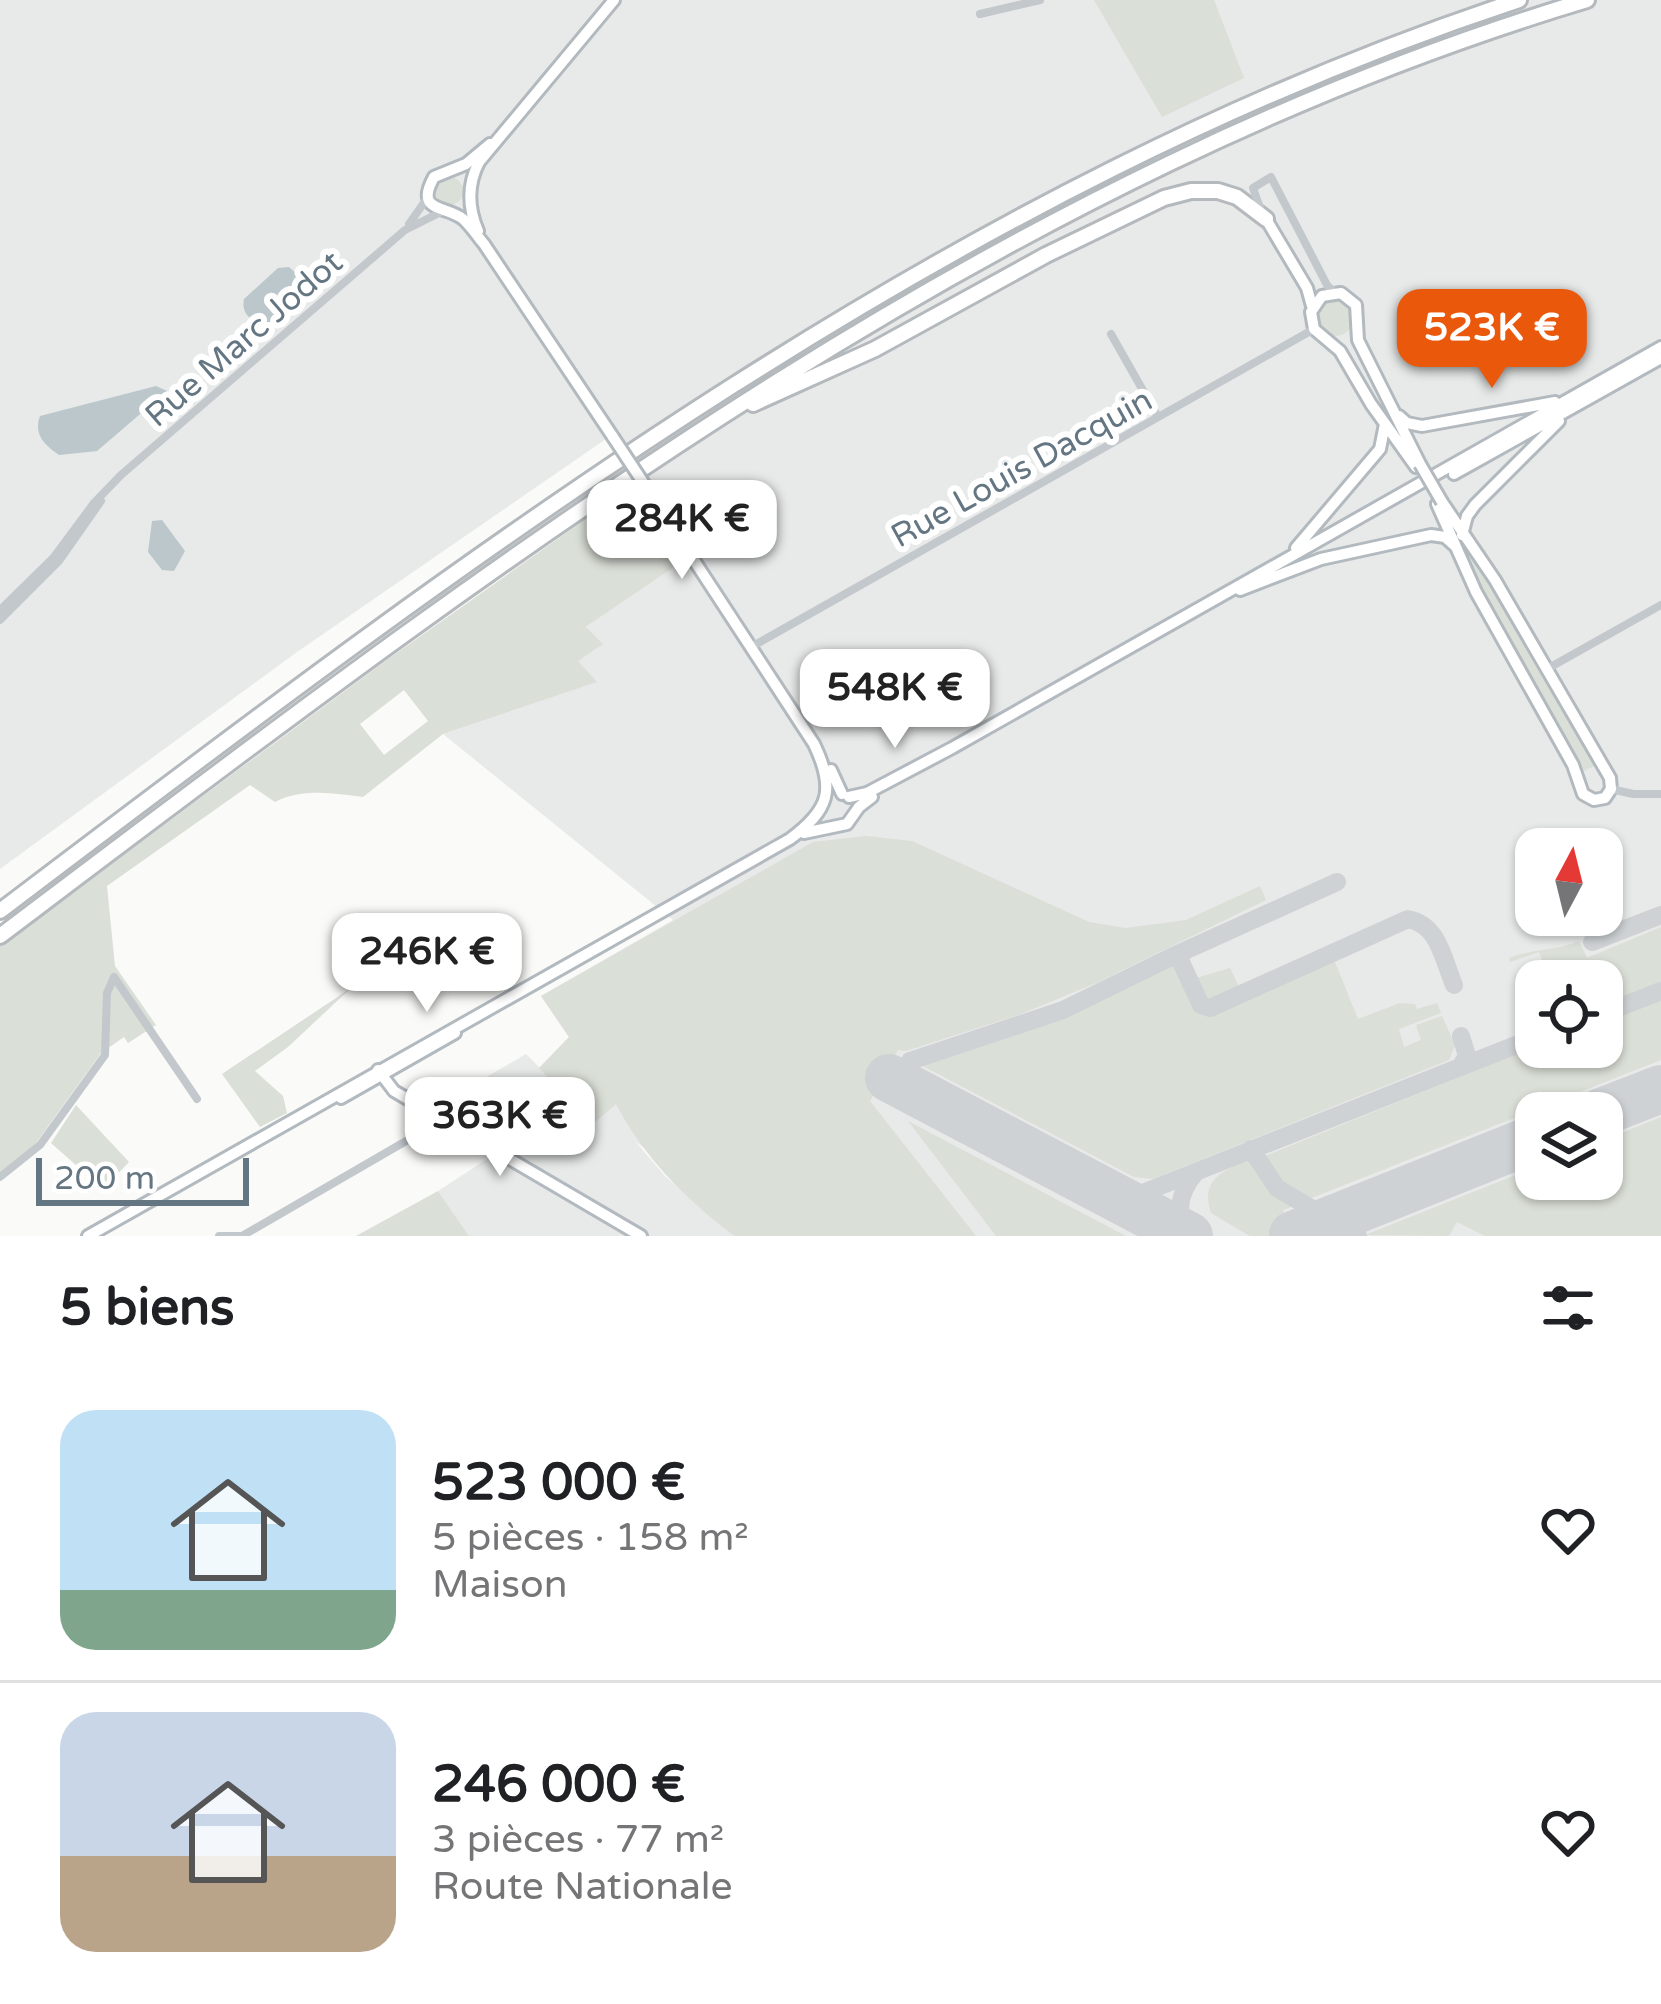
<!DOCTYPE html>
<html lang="fr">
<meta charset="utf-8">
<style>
:root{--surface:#fff;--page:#f2f2f2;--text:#202124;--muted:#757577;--line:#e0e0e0;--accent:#ea580c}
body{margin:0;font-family:"Varela Round",sans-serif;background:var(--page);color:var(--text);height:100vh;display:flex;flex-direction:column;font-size:45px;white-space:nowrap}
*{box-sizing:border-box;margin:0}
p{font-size:39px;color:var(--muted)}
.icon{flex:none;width:66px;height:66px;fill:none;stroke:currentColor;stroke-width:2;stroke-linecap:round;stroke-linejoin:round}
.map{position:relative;height:1236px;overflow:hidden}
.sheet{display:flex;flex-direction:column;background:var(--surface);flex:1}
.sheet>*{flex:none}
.needle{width:78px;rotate:7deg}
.fabs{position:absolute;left:1515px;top:828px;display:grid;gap:24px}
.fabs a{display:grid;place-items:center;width:108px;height:108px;border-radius:24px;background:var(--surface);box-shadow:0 3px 9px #0004;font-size:60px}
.scale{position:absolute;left:36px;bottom:30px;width:213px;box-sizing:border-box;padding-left:12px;border:6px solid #657683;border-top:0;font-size:33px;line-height:42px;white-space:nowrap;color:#657683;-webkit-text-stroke:9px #fff;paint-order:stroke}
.price{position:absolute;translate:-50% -102px;padding:0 27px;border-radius:24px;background:#fff;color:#222;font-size:39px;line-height:78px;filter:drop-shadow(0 3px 6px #0008)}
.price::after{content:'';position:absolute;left:50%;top:72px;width:36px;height:27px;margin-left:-18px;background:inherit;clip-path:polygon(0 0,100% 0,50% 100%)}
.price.current{background:var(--accent);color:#fff}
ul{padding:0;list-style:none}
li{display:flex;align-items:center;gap:36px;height:300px;padding:0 60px}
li+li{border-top:3px solid var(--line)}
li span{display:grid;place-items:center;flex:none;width:336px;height:240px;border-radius:36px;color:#555}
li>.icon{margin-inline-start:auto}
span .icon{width:144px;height:144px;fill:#fffc;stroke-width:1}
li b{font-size:51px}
h2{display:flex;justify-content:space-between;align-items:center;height:144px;padding:0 60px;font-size:51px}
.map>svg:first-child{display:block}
.built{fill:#e8e9e9;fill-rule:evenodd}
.green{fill:#dadfd7;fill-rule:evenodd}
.water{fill:#bbc7cb}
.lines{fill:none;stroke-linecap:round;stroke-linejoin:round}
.taxiway{stroke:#ced2d4;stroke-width:18}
.runway{stroke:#ced2d4;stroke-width:48}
.secondary-casing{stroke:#b3babf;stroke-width:16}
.highway-casing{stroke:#b4b9bd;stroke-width:20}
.street{stroke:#c3c8cc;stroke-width:8}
.secondary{stroke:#fff;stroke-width:10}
.highway{stroke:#fff;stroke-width:14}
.secondary-bridge-casing{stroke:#b3babf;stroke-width:16;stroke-linecap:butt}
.secondary-bridge{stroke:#fff;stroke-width:10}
.labels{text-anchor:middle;stroke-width:12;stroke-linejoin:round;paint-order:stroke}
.street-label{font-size:33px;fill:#657683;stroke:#fff}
</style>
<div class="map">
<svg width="1661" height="1236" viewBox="0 0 1661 1236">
<rect width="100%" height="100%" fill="#fafaf8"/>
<!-- built -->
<path class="built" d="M0,0H1661V1236H762L636,1142L665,1176L734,1236H469L438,1191L504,1148L435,1107L526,1054L540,1068L569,1037L541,996L673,920L443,734L596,682L577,661L585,628L683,560L606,439L297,652L0,869ZM1536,849H1602V915H1536ZM1536,981H1602V1047H1536ZM1536,1113H1602V1179H1536Z"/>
<!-- green -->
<path class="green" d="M1094,0H1214L1244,78L1162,117Z
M435 191a14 14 0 1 1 28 0a14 14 0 1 1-28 0Z
M1316 317a19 19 0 1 1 38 0a19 19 0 1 1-38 0Z
M635,484L684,560L586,627L603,644L578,661L597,682L443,734L363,797C334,793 301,788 275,802L250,785L107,886L115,966L156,1025L128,1043L124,1037L101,1053L31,1150L0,1172V946L384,662ZM404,690L428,721L384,755L360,724Z
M1453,528L1494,582L1596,765L1580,773L1481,596Z
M866,836L912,841L1089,922L1125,928L1186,920L1260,886L1266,900L1096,983L1021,1014L906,1051L898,1050L870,1101L976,1236H734C685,1198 645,1159 616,1104L593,1124L539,1068L569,1037L541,996L813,842Z
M1661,927V986L1602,1009V981H1550L1539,952L1510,962L1509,958C1536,948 1551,952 1579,941L1587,958Z
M1333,957L1358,1019L1400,1003L1415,1004L1417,1009L1437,1003L1441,1013L1399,1029L1404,1047L1421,1040L1416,1025L1442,1016L1455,1045L1449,1060L1153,1179L1134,1177L917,1063L1064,1013L1169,964L1180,968L1199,1007L1208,1012Z
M1230,968L1241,991L1218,1001L1201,997L1193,979Z
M351,988L288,1047L255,1071L283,1096L287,1113L260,1127L222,1074Z
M1661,996V1060L1304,1201L1276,1181L1260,1158L1536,1046L1602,1047V1020Z
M76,1105L129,1162L103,1189L51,1143Z
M1661,1117V1236H1485L1457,1222L1449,1236L1365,1235L1536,1167V1179H1602V1141Z
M908,1121L1126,1236H996Z
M1248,1160L1270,1189L1294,1206L1283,1210L1293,1236H1250L1211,1213C1200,1180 1222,1171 1248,1160Z
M438,1191L469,1236H356Z"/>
<!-- water -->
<path class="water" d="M289,267L303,279L305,290L273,321L261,326C250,319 241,313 244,299L278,268Z
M156,386L167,391L97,451L59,455C45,445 33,435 40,416Z
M162,520L185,551L174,571L162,570L148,552L152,521Z"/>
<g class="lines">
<!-- taxiway -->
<path class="taxiway" d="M1592,942L1661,915
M1171,957L1337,882
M1535,1007L1536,1010
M1602,1014L1661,991
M1460,1067L1467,1056L1461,1036
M916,1093L904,1078L910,1061L1063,1010L1171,957L1180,960L1201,1005L1210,1008L1408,919C1439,925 1443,959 1454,985
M1251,1149L1277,1188L1358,1236
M1110,1194L1135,1196L1536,1037
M1193,1236C1173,1216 1179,1192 1196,1172"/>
<!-- runway -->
<path class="runway" d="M889,1078L1189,1236
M1599,1113L1661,1089
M1293,1235L1536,1138"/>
<!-- secondary casing -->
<g class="secondary-casing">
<path id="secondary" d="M490,144L466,164L434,177C414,213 446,205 463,219C471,226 477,236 484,244L613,437
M1266,219L1307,288L1312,306
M478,231C468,208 467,185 479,162L614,0
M1399,416L1407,423L1422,426L1555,402
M1416,467L1371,404L1340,351L1314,329L1311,312L1322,296L1341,293L1356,305L1358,340L1420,464
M1454,474L1661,358
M1437,504L1476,592L1573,765L1583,794L1594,800L1605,798L1611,789L1610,778L1495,580L1442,502
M1462,535L1467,516L1475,505L1559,421
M1296,548L1380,449L1385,424
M1240,590L1321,559L1431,535L1445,537L1455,546
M831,770L842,794
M849,797L867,793L952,748L1661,347
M804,833L847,824L859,807L872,797
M378,1070L394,1091L641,1236
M341,1098L455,1033
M88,1236L790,839C829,810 836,790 814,744L650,493"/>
</g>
<!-- highway casing -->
<g class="highway-casing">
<path id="highway" d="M753,404L875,349L1046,255L1164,198L1191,191H1218L1237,197L1266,219
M0,911C471,554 951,187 1519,0
M0,936C490,566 990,179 1587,0"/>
</g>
<!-- street -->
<path class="street" d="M980,14L1040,0
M1261,211L1253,188L1271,177L1327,285L1335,293
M409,224L428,197
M1111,334L1158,417
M0,610L54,557L94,503L121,475L405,230L441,212
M0,620L59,561L101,501
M753,646L1314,329
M1547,669L1661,605
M1611,789L1633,794H1661
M0,1177L40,1145L105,1055L107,993L114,977L197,1099
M219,1236H242
M242,1236L413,1137L437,1116"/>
<!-- secondary -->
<use href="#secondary" class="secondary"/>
<!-- highway -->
<use href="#highway" class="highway"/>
<!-- secondary-bridge casing -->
<g class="secondary-bridge-casing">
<path id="secondary-bridge" d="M613,437L650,493
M1420,464L1442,502"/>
</g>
<!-- secondary-bridge -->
<use href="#secondary-bridge" class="secondary-bridge"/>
</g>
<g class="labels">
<!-- street labels -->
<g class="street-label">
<text transform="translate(243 338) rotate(-41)" y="12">Rue Marc Jodot</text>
<text transform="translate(1021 467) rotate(-29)" y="12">Rue Louis Dacquin</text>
</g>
</g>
</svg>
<div class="fabs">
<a><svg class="needle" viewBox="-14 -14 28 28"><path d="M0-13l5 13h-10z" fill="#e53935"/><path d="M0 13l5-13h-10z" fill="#757577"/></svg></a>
<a><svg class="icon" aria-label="locate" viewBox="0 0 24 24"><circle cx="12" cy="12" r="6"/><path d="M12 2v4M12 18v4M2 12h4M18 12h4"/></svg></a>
<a><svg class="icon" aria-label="layers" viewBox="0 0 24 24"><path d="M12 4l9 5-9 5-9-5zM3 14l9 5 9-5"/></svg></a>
</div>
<div class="scale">200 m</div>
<b class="price current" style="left:1492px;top:391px">523K €</b>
<b class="price" style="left:682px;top:582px">284K €</b>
<b class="price" style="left:895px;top:751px">548K €</b>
<b class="price" style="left:427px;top:1015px">246K €</b>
<b class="price" style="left:500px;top:1179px">363K €</b>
</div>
<section class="sheet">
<h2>5 biens<svg class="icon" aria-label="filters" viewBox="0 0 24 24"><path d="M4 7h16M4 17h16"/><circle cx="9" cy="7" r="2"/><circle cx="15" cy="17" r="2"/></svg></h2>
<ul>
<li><span style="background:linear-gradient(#bfe0f5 75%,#7fa58c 0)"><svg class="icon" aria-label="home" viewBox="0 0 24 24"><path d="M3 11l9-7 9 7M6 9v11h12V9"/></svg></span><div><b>523 000 €</b><p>5 pièces · 158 m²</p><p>Maison</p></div><svg class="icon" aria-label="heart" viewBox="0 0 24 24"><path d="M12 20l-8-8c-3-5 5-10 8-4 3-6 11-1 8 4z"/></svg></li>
<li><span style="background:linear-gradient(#c9d6e8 60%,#b9a48a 0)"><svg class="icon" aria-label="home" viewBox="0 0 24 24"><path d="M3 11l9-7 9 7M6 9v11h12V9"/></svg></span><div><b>246 000 €</b><p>3 pièces · 77 m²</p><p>Route Nationale</p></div><svg class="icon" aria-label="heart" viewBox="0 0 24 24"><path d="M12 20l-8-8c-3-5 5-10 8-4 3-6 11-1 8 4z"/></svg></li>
</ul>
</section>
